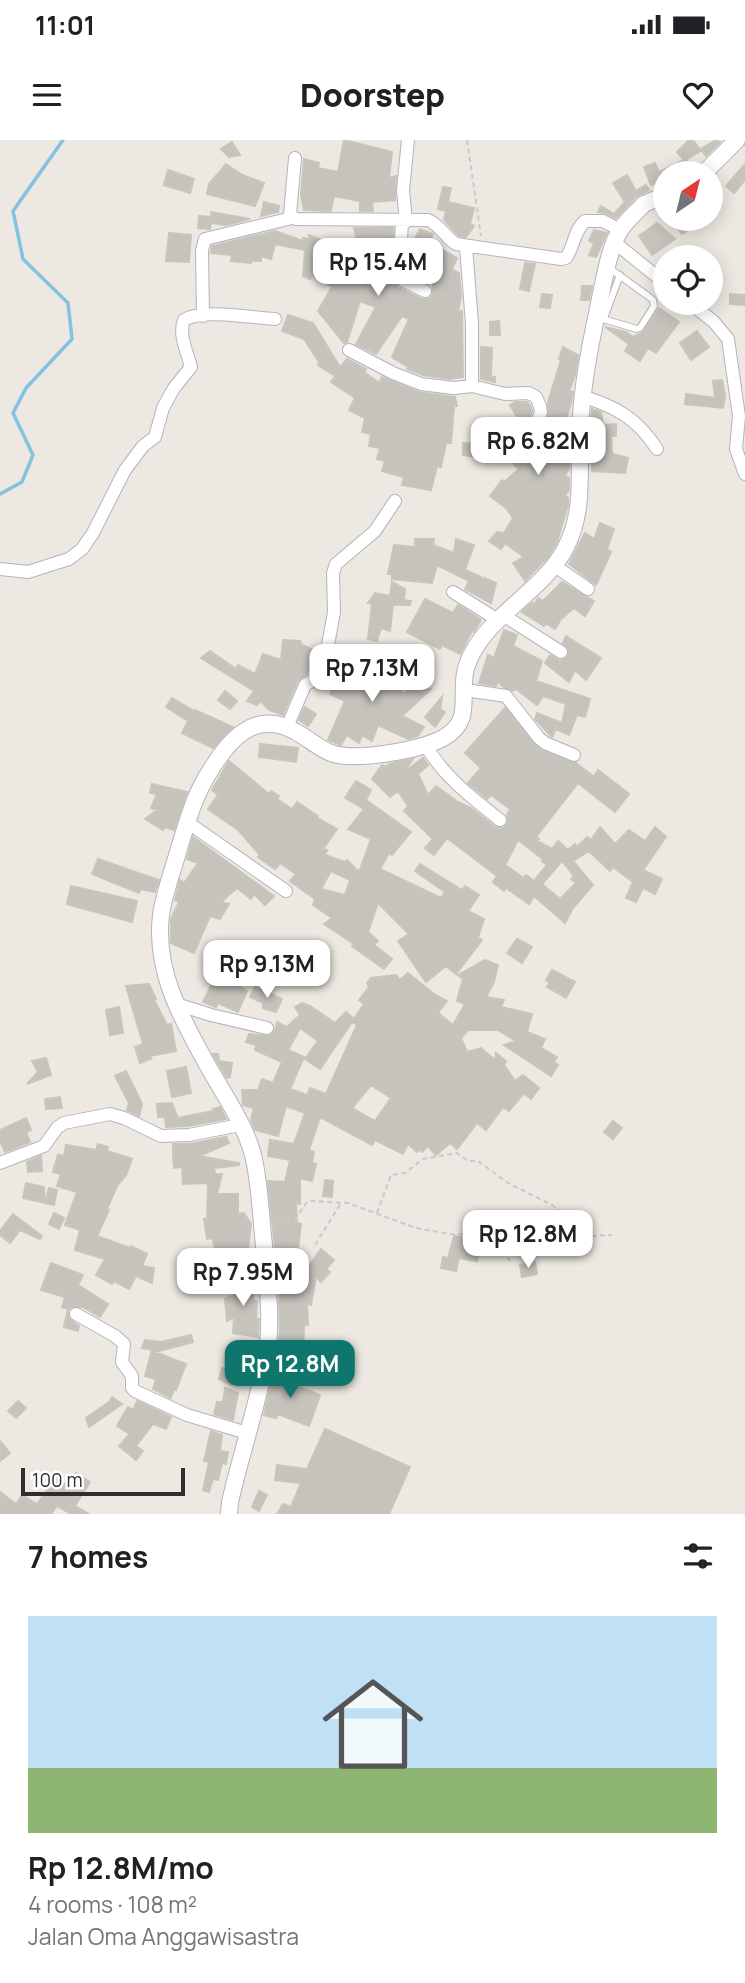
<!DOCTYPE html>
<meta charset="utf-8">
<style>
:root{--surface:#fff;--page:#f6f6f6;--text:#202124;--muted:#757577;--accent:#0f766e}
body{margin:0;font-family:Manrope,sans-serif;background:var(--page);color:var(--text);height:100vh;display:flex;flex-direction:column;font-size:26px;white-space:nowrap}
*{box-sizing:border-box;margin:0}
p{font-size:23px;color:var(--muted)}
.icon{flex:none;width:38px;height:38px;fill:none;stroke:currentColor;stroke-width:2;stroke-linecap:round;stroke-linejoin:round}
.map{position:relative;height:1374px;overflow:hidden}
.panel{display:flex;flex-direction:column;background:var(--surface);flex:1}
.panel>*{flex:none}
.needle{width:46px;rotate:35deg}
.tools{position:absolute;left:653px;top:21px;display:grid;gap:14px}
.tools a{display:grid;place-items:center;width:70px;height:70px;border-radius:50%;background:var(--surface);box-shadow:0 4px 18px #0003;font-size:35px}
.scale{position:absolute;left:21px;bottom:18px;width:164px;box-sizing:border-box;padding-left:7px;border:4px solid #2e2e2e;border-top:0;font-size:19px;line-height:24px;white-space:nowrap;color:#2e2e2e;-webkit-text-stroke:5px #fff;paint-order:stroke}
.price{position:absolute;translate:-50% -60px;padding:0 16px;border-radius:14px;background:#fff;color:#222;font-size:23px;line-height:46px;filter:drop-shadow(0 2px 4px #0008)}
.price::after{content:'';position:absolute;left:50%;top:42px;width:21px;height:16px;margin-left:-10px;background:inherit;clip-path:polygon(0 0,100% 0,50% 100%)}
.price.active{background:var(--accent);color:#fff}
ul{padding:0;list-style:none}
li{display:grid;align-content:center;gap:14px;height:371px;padding:0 28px}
li span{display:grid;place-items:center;height:217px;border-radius:0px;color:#555}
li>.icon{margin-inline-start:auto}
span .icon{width:126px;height:126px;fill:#fffc;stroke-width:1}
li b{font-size:30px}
h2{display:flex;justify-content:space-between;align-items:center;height:84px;padding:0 28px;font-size:30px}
.status{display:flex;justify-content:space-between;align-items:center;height:49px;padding:0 35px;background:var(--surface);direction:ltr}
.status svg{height:19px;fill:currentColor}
header{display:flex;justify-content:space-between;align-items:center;height:91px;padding:0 28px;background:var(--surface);font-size:32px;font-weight:800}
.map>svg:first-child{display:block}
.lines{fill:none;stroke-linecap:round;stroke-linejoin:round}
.stream{stroke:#83c2e1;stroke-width:3.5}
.building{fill:#c6c3bd;stroke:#c9c5bb;stroke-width:2;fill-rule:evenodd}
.service-casing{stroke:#b2b3bc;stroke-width:8}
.minor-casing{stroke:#b2b3bc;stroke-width:14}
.secondary-casing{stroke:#b2b3bc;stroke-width:18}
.path{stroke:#c9c9c9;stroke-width:2;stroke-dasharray:5 3.5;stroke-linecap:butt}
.service{stroke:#fff;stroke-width:6}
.minor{stroke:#fff;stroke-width:12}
.secondary{stroke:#fff;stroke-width:16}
</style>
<div class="status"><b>11:01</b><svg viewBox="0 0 49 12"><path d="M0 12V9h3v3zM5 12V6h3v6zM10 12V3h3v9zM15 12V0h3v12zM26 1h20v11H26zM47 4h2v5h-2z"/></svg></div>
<header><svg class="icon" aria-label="menu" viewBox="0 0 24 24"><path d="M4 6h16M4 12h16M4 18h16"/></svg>Doorstep<svg class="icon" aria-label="heart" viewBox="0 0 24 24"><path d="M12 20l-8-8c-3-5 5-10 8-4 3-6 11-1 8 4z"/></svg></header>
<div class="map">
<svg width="745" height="1374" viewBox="0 0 745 1374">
<rect width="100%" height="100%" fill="#ede9e2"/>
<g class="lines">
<!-- stream -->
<path class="stream" d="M0,354L22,342L33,315L13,273L26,248L72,199L68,163L23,119L13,71L63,0"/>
</g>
<!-- building -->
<path class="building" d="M344,0L392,12L389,38L396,36L395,60L372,62L373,71H360V61L334,56L331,71L304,70L301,55L304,19L319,23L318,28L338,32Z
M689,0H693L701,11L687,19L691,30L681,33H665V40L651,45L644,27L655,23L659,32L684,20L677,12Z
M716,0L720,2L706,16L701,9Z
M232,2L240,15L229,17L221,9Z
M226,24L242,35L264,43L255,66L207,54L209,44Z
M745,24V40L734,53L726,46Z
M168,30L194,39L190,53L164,45Z
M627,35L636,51L646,45L649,50L637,56L616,78L606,73L598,72L601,66L614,74L625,62L613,43Z
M443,47L451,48L448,62L474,68L470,84L474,86L466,97L459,96L455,92L444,80L446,71L438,69Z
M264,62L279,66L278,72L261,76Z
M211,72L250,79L226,85L213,83Z
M199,76L212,77L210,89L198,88Z
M671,79H705L682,94Z
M657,83L675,99L652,115L639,96Z
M354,88H393L392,140L398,148L422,159H429L433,154V139L424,135L441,109L457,118L452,129L459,133L461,157L458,171H462L463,237L449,239L423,235L407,229L408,227L392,217L409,179L402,176L376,214L356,204L376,167L360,161L347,202L344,203L318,171L332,147L311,135L310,139L303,136L305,110L275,104L271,119L261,116V121H251V123L231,121L232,115L211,113L212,106L275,91L303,101V98L309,99V95L348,111L347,116L386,139L374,101L357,100Z
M420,89L433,94L418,132L415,130L414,136L408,133L409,110Z
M594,90L607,93L596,117L589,115L594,103L589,101Z
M169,93L191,95L189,122L166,121Z
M525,123L535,124L529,151L520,149Z
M582,146H592L589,160H581Z
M542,154L552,155L550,168L540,167Z
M730,154L745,155V165L730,164Z
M659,168L679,182L656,213L648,208L640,221L625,211L629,204L605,187L626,192L633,197L642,193Z
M288,175L313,183L340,227L347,219L366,229L364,232L379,243L382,237L418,252L455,257L457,266H454L451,303H446L441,327L437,326L431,350L402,345L404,337L382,331L385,321L377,319L380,308L369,306L371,294L362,292L365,278L349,270L355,258L331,242L335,236L318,225L319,222L304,199L282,191Z
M499,181L500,195H490V182Z
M697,191L709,207L691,220L680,203Z
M481,207L492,208L491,237H495V242L481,239Z
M563,207L578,215L575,236L569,251L573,252L571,263L560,297L554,304L569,315V329L565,335L569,338V350L565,355L568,358V365L557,402L548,417L525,441L513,423L524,417L505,403L501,409L489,401L497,392L504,393L513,378L506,368L490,356L502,340L504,342L519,329L512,322L525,311L499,303L503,286L525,290L510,265L515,262H527L531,267L532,271L527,286L530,291L538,293L544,289L549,274L548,262L561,220L559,219Z
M722,240L725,256L723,268L685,264L686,254L715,258L713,241Z
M592,269L601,272L603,285L616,284V296H611L612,314L628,318L625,333L592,331L594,287H591Z
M463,303L478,304L476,317L463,315Z
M600,383L614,389L607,409L611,412L596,445L569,424L585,393L594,399Z
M415,399H434L433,405L454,413L456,399L474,405L465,430L481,437L478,442L484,438L496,443L491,463L465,449L469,441L437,425L432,443L392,439V434H388L394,405L415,407Z
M392,442L405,449L404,460L411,461L410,465H393L390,491L381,488L377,501L368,499L372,463H368L375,453L390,456Z
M562,442L594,461L585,476L574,468L561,479L555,489L546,483L544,486L522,472L532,463L535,464L538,458L543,461Z
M425,459L453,473L458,465L481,480L474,492L472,491L460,514L442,505L440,509L407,492Z
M504,490L517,495L513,506L542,521L536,541L590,559L585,577L577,575L569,595L556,589L552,597L550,595L535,579L537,573L562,583L566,564L543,556L537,565L516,549L513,551L503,547L498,541L496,546L479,543L488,515L494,518Z
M566,496L601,518L586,540L575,530L569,542L545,523L550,515L560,521L568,517L569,509L563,503Z
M283,500L300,501L302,505L316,511L307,534L297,542L283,575L269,570L261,561L257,565L247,561L254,551L201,518L210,511L236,529L238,525L255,534L263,514L281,520Z
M353,518L378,532L375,535L393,542L405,555L411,540L431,549L402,576L424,587L418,596L408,599L378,585L372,601L362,595L359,603L347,595L341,605L328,600L345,561L330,554L332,550L321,545L326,534L339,541Z
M225,551L237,561L230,569L218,560Z
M442,557L440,569L445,572L435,587L425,577Z
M172,558L194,571L195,570L233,587L213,608L182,593L188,581L166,567Z
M305,567L316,574L308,586L299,580Z
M505,568L540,610L576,623L594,637L598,630L629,654L615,672L578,643L536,697L539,699L537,701L552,709L558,701L568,710L575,704L577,707L587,697L591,700L600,687L615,704L629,690L645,701L655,687L666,697L643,730L662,739L655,754L643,748L636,762L626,758L633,742L613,727L610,731L589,711L573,721L593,745L573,768L565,783L534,756L529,764L506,748L504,751L493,742L497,736L447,698L434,715L425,708L433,699L404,671L408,666L398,651L390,657L372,639L382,625L386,627L389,624L413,619L403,633L423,618L428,625L418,634L428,655L436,646L458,662L471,668L495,687L504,688L508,682L507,675L510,669L491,655L487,659L468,643L481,628L465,613ZM518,700L544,720L542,721L547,725L534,741L526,735L524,738L505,725ZM562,721L574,736L571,739L576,743L560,759L542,744Z
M260,604L298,608L296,622L259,617Z
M229,621L269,654L271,651L279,656L277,659L292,669L297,662L318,676L317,678L337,689L323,709L327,710L325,715L345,722L347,720L359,732L371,699L348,689L364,669L345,658L356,641L371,650L366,660L411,692L392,715L389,713L380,729L441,758L445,752L415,731L420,724L462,750L465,746L479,755L468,771L484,779L478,798L482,800L456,834L446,826L426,842L398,801L409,794L378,763L368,792L378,801L374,805L392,819L384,829L352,806L354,804L324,784L332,778L313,765L315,759L290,741L296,734L280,723L275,729L258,717L260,715L238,690L208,669L218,655L212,650ZM331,731L350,740L345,755L321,749Z
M152,644L187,652L174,690L164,687L163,690L145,679L157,670L151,668L157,654L150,653Z
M193,697L274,756L265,765L254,754L251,759L237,748L221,762L229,764L220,779L210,776L194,813L171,803V779L179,762L175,760L180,740L184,743L198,723L187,719Z
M98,719L159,740L155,752L141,749L139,753L92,734Z
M71,746L137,761L132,782L67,764Z
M517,799L532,807L522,823L507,813Z
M485,820L498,825L494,842L486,857L504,860L501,867L532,874L527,892L545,899L541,908L557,917L554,922L558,925L551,936L504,905L516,901L498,890H468L461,898L467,912L481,908L495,920L496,913L506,921L504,925L515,941L523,935L539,948L531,959L524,953L509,971L503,967L486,990L477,983L457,1009L450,1003L436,1015L428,1006L422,1012L419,1009L417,1012L408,1004L403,1014L375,1000L372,1005L320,977L309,1010L314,1012L312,1023L316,1024L312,1041L300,1038V1064L296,1063L297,1083L301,1084L298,1109L305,1132L321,1109L334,1120L326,1129L330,1132L321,1142L316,1136L311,1165L307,1163L308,1185H304L303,1211L281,1212L278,1228L275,1227L280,1191L279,1162L283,1138H277L280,1118H276L268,1041L285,1042L290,1020L268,1016L270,1000L294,1004L305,973L286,966L278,996L255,990L251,980L254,968L243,965L242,950H258L262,939L273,943L282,922L255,910L256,905L246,902L249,894L270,896L275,891L277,882L287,887L300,875L295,867L302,863L310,866L335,883L346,872L354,879L364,864L359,860L369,847L367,843L371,838L396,835L400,840L408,833L434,854L447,861L438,873L453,885L465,864L457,861L463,839L458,835ZM352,882L357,885L326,954L310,948L307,955L290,949L304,917L288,910L300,888L318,901L305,919L320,929ZM371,945L391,958L375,981L352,968Z
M552,830L575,842L566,858L547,847L550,843L546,840Z
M216,835L247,851L238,872L218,863L216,867L203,862Z
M149,844L156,859L154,860L167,885L171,884L176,911L150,916L151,919L140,923L135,907L143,904L126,846Z
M255,847L282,859L276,872L263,868V863L250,857Z
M119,867L123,893L110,895L106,870Z
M213,914H218L219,921L232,923L230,937L227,938Z
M46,918L51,935L27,944L38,932L32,921Z
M186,927L191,953L172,957L167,931Z
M126,931L142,964L139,976L127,970L129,963L115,936Z
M60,957L62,968L46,969L45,959Z
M172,963L178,978L213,971V969L220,967L226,979L188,986L166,987L165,977H158L157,964Z
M26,978L31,990L26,992L30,1002L5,1012L0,1001V990Z
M613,981L622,988L613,999L604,992Z
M226,997L229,1003L199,1016L239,1023V1025L214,1028L215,1034H222L217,1054H238V1074L244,1073L251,1084L248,1110L254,1109L255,1120L239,1121L242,1135L232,1137L231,1124L221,1127L212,1098L207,1099L204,1079H207L208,1043L183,1044L182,1027L174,1028L173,1016V1004H190Z
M98,1004L108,1007L107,1011L132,1019L126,1035L117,1046L107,1069L109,1070L97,1096L130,1108L131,1106L147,1114L142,1126L154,1128L152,1143L136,1136L129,1149L114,1141L112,1144L96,1135L105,1119L75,1110L80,1090L65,1085L77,1052L57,1046L61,1034L53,1032L58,1015L64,1016L66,1005L96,1010Z
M41,1016L42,1031L28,1032L27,1022Z
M325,1040L333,1041L332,1057L323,1056Z
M26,1043L44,1047L45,1063L23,1058Z
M49,1048L57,1050L54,1065L45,1063Z
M54,1073L64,1078L59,1089L49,1084Z
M13,1074L42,1096L40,1099L20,1090L10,1103L0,1095V1091Z
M454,1096L482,1101L477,1121L459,1118L456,1131L441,1128L443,1117L448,1118Z
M535,1122L537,1134L522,1137L520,1125Z
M51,1123L83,1135L78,1145L108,1164L100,1177L83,1167H71L68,1170V1178L79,1186L78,1191L64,1187L68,1169L62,1167L65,1157L41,1150Z
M253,1137V1160L257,1161L256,1179H259L258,1197L233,1193L234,1177L227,1181L225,1159L235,1155V1139Z
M191,1195L193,1202L155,1212L186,1224L176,1250L174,1249L171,1258L153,1249L156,1239L145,1236L152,1210L142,1208L145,1200L161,1202Z
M222,1228L234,1232L232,1245L219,1239Z
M274,1230L294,1236L292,1244L320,1255L309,1286L278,1274L276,1278L264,1275Z
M225,1248L238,1253L233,1280L214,1274L217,1262H223Z
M112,1257L122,1264L89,1287L86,1278L109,1262Z
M18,1261L26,1268L16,1278L8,1271Z
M137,1261L171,1277L166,1289L153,1284L136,1306L143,1311L136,1320L119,1306L130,1294L117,1286L128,1267L133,1270Z
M325,1289L410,1327L389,1374H277L283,1364L291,1367L301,1343L275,1340L277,1325L307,1329Z
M211,1291L222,1295L220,1311L228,1312L226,1324L222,1323L218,1340L213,1339L209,1352L203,1350L209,1322L204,1321Z
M0,1301L10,1313L0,1321Z
M76,1333L90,1342L75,1366L89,1374H71L57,1366L51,1374H0V1352L16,1364L22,1355L37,1364L56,1338L67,1345Z
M259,1351L267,1355L259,1371L252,1367Z"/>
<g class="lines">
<!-- service casing -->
<g class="service-casing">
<path id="service" d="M596,177L637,189L640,188L654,166L653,160L648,156L609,128
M604,178L620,135"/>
</g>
<!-- minor casing -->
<g class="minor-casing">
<path id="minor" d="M295,18L290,75L296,79L428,80C440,85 445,97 456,104L561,119L566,118C574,107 574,90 585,81H603L620,90
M402,82L399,136L402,140L425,151
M406,82L403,50L408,0
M614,102L665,143
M466,106L472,184V246
M690,163L714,182L728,199L739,276L736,309L745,334
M203,176L202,110L205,99L292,78
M349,210L393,233L421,244L454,248L472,246L505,254L529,253L536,257L540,266L541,272L536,285
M582,256C616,267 637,278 657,309
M555,426L588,449
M0,429L28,432L69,419L82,409L93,393L125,330L143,306L155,297L163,268L174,248L191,227C188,214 178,195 184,180C202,168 253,178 275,179
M453,452L498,480
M503,475L561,512
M465,550L506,556L539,598L545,603L574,615
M287,587L305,545L314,540L328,505L334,472L333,433L336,424L375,391L395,361
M425,604C442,635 472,658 500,680
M187,682L286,751
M176,864L211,875L267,888
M0,1023L44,1006L57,988L64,983L110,974L124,978L161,996L189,995L240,985
M76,1174L115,1196L124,1204L122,1222L132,1236V1248L135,1251L187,1275L247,1293"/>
</g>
<!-- secondary casing -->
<g class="secondary-casing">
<path id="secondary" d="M704,33L737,0
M229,1374L230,1362C241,1314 257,1267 266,1219C273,1181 267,1143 264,1105C261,1078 260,1051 255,1024C249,990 226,958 209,928C183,881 154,832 161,775C164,754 172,733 178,712C186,686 193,659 207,636C227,602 254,567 296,592C308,598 318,608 331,613C354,622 421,610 443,598C476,580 457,553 467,525C484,476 544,452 566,407C584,373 579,332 580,295C581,245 592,197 602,149C606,131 609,111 618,94C624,82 635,74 644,64L665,55"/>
</g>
<!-- path -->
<path class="path" d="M467,0L481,96
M377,1073L391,1035L405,1033L423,1019L457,1013L468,1021H478L508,1043L552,1065L592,1096L612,1095
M277,1080L295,1079L308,1061L348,1063L416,1088L450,1094L487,1095L498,1103L512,1124
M315,1105L341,1063"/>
<!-- service -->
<use href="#service" class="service"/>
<!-- minor -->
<use href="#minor" class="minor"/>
<!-- secondary -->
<use href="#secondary" class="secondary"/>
</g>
</svg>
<div class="tools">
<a><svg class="needle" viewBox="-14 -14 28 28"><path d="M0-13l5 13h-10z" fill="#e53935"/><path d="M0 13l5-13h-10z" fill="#757577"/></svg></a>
<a><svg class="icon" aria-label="locate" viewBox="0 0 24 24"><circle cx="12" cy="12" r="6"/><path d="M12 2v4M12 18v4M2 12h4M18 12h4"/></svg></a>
</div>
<div class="scale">100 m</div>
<b class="price" style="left:378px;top:158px">Rp 15.4M</b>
<b class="price" style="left:538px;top:337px">Rp 6.82M</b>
<b class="price" style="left:372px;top:564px">Rp 7.13M</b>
<b class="price" style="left:267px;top:860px">Rp 9.13M</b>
<b class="price" style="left:528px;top:1130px">Rp 12.8M</b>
<b class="price" style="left:243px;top:1168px">Rp 7.95M</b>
<b class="price active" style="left:290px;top:1260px">Rp 12.8M</b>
</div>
<section class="panel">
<h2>7 homes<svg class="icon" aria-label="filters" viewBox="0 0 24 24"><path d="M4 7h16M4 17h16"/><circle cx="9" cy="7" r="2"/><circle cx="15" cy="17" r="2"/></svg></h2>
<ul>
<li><span style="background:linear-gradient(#bfe0f5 70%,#8fb573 0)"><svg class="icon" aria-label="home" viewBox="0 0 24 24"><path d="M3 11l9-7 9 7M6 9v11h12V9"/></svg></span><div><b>Rp 12.8M/mo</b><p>4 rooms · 108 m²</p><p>Jalan Oma Anggawisastra</p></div></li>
</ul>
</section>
